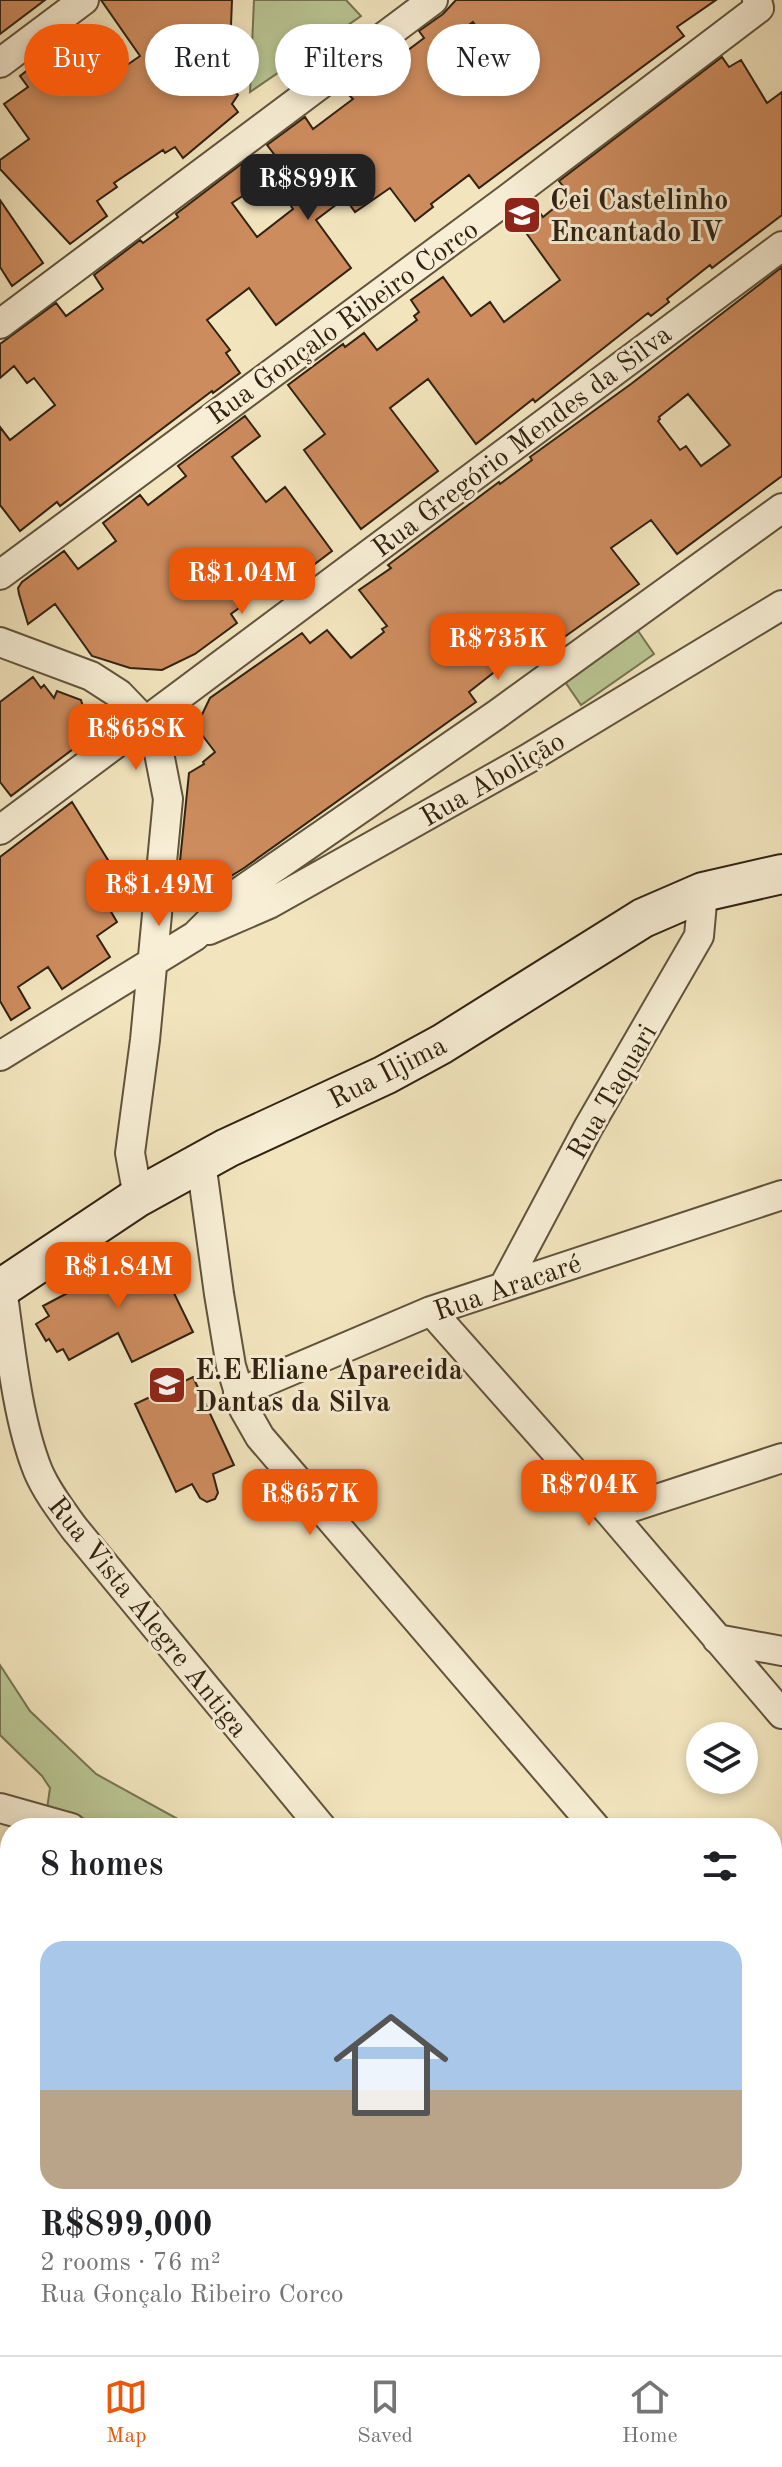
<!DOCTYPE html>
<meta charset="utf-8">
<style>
:root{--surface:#fff;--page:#f2f2f2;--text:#202124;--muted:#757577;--line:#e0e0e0;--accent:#ea580c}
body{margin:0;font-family:"Old Standard TT",serif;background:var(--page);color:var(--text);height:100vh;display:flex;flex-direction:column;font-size:30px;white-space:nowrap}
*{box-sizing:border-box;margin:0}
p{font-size:26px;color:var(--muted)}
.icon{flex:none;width:44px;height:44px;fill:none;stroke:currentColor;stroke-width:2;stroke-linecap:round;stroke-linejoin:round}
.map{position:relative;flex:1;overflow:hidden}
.details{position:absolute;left:0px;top:1818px;width:782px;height:538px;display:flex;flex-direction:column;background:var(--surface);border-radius:32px 32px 0 0;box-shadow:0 4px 12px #0003}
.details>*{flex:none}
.banner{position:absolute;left:24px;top:24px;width:734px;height:72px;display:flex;gap:16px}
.tools{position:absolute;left:686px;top:1722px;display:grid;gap:16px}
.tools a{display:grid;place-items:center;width:72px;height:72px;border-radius:50%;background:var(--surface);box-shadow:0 4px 12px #0003;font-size:40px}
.price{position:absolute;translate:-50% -68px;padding:0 18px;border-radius:16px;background:var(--accent);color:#fff;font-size:26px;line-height:52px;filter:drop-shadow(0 2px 4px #0008)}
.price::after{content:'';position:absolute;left:50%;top:48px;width:24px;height:18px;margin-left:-12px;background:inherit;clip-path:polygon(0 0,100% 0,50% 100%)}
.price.active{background:#222;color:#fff}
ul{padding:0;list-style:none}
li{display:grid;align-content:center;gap:16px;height:424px;padding:0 40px}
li+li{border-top:2px solid var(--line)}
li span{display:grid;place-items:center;height:248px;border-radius:24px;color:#555}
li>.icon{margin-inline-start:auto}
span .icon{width:144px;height:144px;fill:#fffc;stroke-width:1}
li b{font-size:34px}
h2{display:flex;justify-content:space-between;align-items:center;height:96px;padding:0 40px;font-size:34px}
.chip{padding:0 28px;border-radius:36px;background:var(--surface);box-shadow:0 4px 12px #0003;font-size:28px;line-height:72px}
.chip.active{background:var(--accent);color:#fff}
.tabs{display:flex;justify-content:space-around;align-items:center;height:112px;border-top:2px solid var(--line);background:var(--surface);font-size:22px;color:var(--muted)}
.tabs a{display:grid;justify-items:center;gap:4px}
.tabs .active{color:var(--accent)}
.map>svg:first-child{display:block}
.green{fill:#b9c593;stroke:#757452;stroke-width:2}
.building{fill:#cd8c5e;stroke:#312211;stroke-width:2;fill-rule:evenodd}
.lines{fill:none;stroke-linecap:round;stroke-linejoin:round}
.street-casing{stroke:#61533c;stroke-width:32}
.secondary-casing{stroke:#312211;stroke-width:42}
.street{stroke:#f7eed5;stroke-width:28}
.secondary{stroke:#f7eed5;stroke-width:38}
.labels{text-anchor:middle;stroke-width:6;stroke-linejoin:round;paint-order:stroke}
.poi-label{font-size:28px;font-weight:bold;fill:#312211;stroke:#f7eed5;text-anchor:start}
.street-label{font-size:28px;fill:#312211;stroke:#f7eed5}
</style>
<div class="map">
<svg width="782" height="2355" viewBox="0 0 782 2355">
<rect width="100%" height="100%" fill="#f2e5be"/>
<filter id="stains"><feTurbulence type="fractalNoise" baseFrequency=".0025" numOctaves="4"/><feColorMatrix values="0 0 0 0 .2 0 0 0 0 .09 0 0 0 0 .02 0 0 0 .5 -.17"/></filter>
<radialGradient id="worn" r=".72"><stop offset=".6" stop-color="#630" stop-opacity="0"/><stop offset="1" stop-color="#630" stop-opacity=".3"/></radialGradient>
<!-- green -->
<path class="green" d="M254,0H346L361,16L250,92Z
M634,625L654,654L581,705L561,676Z
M0,1665L30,1711L96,1774L194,1828H120L47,1809L50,1788L42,1776L0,1735Z"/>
<!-- building -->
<path class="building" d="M0,0H45L0,34Z
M101,0H232L231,25L228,28L234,59L226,67L235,74L234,76L237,79L230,88L238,95L232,104L238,112L183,158L175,147L165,153L163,150L114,183L117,187L97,201L107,216L70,244L0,169V160L29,139L4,104L28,87L20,76L51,52L75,86L94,72L96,75L105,68L111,76L140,56Z
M456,0H716L677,27L684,36L479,188L469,175L431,204L433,207L415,221L390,188L355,212L345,198L316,220L351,268L276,325L249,288L207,320L230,350L226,353L240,373L213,393L212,391L60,506L57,502L20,531L0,505V427L10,440L55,405L34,378L27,383L14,366L0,378V344L56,303L66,316L103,289L94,275L140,240L143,243L178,217L176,214L244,162V195L232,203L257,237L293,209L289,203L303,192L267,145L305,117L313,129L353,99L343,89L378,63L383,69L424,38L419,31L443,14ZM473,22L496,53L468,74L444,44Z
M722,57L729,67L741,60L767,103L782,92V215L712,268L710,265L667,299L669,302L651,316L648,313L535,402L533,399L476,444L428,379L390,408L438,471L361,529L304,450L325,434L288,385L343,344L345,347L364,333L377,350L417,320L414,316L419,312L411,300L443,277L471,316L490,302L504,322L560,280L514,216L532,202L543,217L570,195L559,181Z
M0,200L43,263L12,286L0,267Z
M782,267V476L677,554L651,520L611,548L639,584L546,650L537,640L503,668L502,666L469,692L476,702L244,868L223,881L213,883L197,881L186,871L180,861L189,773L204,764L203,762L215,752L196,727L210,698L302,633L310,643L327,630L351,658L384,632L382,629L387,626L359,590L391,568L388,565L499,482L500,484L532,460L530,457L631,384ZM688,394L730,445L701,466L686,446L680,450L658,421L660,419L659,417Z
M245,416L260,436L232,457L266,502L285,487L332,551L275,594L269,586L231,614L237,623L195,654L162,670L130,668L92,656L55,604L28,624L19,594L18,588L22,582L64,551L78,569L116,541L103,523L140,495L148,505L186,476L178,466Z
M33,677L41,688L44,685L54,698L57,691L81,700L89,728L77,746L11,796L0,782V702Z
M72,802L121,881L100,893L117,922L97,936L110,957L62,989L48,967L18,987L30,1008L11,1020L0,1001V857Z
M150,1244L193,1332L132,1362L118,1333L69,1360L63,1349L57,1352L49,1339L46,1341L36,1324L49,1316L43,1306L92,1280L89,1274Z
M193,1377L234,1465L213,1474L218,1493L215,1499L207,1502L200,1498L192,1484L176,1492L135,1404Z"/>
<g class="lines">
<!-- street casing -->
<g class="street-casing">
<path id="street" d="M0,63L84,0
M0,324L433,0
M0,575L506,200L759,8L757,0
M0,642L91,676L119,694L145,721L159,753L168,799L145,1040L130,1153L138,1197
M0,830L782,246
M209,930L269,904L529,758L782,605
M0,1056L195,936L238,893L496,715L782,508
M201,1162L219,1294L231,1366L244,1409L260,1437L596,1828
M504,1286L588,1128L699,936L703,892
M2,1288C10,1344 17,1419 38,1471C47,1492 61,1510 74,1528L322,1828
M431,1311L611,1514L782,1714
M238,1393L431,1311L782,1195
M611,1514L782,1458
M717,1639L782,1651
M0,1808L71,1828
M772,1876L782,1871
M772,1954L782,1951
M0,2040L10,2043
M772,2242L782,2244
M0,2278H10
M0,2319L10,2331
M22,2346L30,2355
M252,2346L286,2355"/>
</g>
<!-- secondary casing -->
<g class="secondary-casing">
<path id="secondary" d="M0,1289L138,1197L227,1148L385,1075L442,1044L643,918L703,892L782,874"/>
</g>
<!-- street -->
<use href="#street" class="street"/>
<!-- secondary -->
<use href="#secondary" class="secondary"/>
</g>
<!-- icons -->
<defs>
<g id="school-square" transform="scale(2)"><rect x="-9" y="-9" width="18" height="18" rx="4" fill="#8f2418" stroke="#f7eed5"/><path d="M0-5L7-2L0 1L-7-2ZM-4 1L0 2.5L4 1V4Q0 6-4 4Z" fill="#fff"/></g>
</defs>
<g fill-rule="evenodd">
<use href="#school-square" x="522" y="215"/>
<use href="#school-square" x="167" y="1385"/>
</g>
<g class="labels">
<!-- poi labels -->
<g class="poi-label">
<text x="550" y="209">Cei Castelinho<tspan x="550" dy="32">Encantado IV</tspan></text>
<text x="195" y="1379">E.E Eliane Aparecida<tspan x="195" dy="32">Dantas da Silva</tspan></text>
</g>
<!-- street labels -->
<g class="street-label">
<text transform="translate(342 321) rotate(-36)" y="10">Rua Gonçalo Ribeiro Corco</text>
<text transform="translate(521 440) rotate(-37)" y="10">Rua Gregório Mendes da Silva</text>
<text transform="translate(492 778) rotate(-30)" y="10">Rua Abolição</text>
<text transform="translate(387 1071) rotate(-27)" y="10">Rua Iljima</text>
<text transform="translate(611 1091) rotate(-60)" y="10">Rua Taquari</text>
<text transform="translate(507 1286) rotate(-19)" y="10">Rua Aracaré</text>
<text transform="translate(149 1616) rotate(51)" y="10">Rua Vista Alegre Antiga</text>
</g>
</g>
<rect width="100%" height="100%" filter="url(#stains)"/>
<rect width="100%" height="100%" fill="url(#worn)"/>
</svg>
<div class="tools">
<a><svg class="icon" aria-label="layers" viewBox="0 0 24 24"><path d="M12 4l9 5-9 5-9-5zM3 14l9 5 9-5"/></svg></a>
</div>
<b class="price active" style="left:308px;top:222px">R$899K</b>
<b class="price" style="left:242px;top:616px">R$1.04M</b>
<b class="price" style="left:498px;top:682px">R$735K</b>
<b class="price" style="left:136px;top:772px">R$658K</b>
<b class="price" style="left:159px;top:928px">R$1.49M</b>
<b class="price" style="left:118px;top:1310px">R$1.84M</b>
<b class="price" style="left:589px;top:1528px">R$704K</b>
<b class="price" style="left:310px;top:1537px">R$657K</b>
<div class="banner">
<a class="chip active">Buy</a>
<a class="chip">Rent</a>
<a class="chip">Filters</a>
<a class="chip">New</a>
</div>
<section class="details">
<h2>8 homes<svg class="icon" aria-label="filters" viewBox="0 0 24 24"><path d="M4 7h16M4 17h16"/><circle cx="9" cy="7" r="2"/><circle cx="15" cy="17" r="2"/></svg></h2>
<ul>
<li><span style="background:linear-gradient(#a9c7e8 60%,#b9a48a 0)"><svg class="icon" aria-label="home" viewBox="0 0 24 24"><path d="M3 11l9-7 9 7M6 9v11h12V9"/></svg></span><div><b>R$899,000</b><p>2 rooms · 76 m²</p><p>Rua Gonçalo Ribeiro Corco</p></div></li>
</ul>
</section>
</div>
<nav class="tabs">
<a class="active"><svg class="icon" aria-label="map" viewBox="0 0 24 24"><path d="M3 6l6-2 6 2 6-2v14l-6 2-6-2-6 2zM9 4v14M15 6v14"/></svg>Map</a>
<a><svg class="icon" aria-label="saved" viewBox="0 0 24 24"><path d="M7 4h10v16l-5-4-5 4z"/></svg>Saved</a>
<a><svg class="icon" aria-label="home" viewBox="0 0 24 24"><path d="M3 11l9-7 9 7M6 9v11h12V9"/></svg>Home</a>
</nav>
